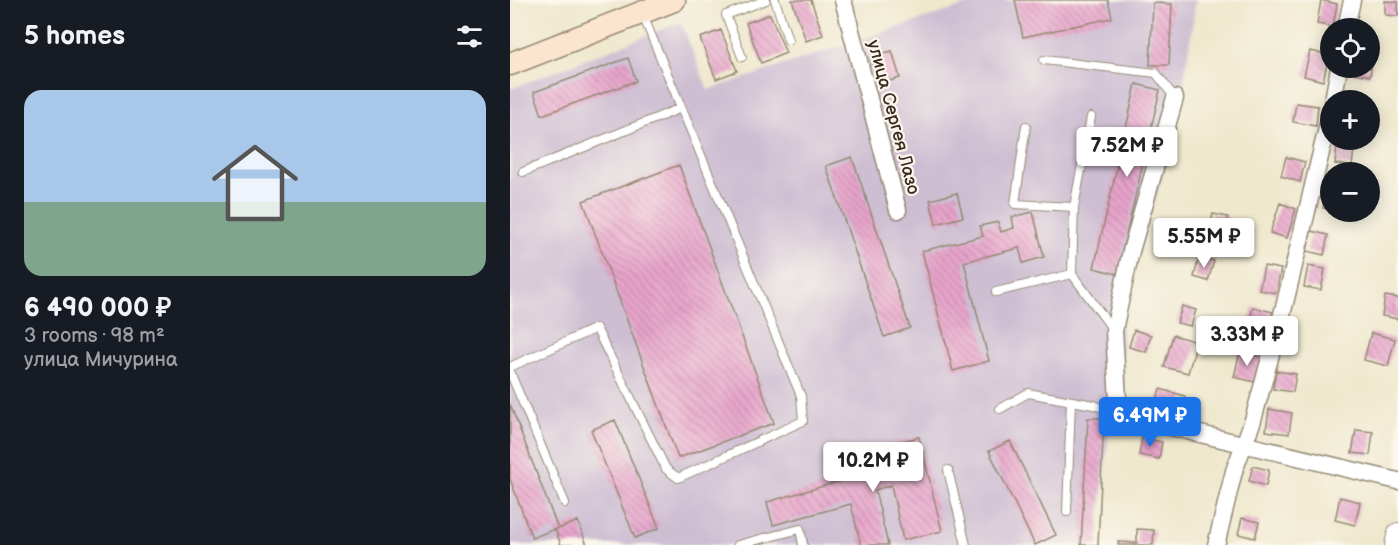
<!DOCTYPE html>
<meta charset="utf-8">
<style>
:root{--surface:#171b24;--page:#242831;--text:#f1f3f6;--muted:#9ea1a6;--line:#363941;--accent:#1a73e8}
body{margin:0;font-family:"Balsamiq Sans",sans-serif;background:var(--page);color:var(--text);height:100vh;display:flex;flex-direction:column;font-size:22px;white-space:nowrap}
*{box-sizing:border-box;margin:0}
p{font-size:20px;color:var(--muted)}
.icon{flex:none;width:33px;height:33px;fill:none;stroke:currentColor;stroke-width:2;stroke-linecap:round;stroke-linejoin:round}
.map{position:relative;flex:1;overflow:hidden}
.panel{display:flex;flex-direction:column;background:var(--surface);width:510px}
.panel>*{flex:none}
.controls{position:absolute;left:810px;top:18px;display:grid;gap:12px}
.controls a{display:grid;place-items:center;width:60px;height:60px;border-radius:50%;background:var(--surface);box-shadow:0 3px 15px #0003;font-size:30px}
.price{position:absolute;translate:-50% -51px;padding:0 14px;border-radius:6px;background:#fff;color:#222;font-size:20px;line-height:39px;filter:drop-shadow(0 2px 3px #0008)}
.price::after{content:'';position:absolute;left:50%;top:36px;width:18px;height:14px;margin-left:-9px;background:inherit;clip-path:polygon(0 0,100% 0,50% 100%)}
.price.on{background:var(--accent);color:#fff}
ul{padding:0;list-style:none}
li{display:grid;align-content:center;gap:12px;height:318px;padding:0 24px}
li+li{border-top:2px solid var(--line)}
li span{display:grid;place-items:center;height:186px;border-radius:18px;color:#555}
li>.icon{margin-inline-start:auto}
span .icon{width:108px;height:108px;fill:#fffc;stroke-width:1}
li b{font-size:26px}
h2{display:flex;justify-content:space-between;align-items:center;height:72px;padding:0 24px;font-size:26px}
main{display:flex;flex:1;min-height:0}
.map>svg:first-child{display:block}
.industrial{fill:#cdbed2}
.building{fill:url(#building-back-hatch)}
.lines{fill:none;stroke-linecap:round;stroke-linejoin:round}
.service-casing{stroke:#958976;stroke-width:10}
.minor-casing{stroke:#958976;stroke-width:19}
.tertiary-casing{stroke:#958976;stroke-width:22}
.secondary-casing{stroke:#958976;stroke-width:25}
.service{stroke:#fff;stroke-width:8}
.minor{stroke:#fff;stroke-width:16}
.tertiary{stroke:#fff;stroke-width:20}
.secondary{stroke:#fce5cf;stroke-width:22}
.labels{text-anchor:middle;stroke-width:4.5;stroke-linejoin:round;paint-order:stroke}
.street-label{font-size:18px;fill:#3b2a1e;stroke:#fbf7ec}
</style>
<main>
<section class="panel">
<h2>5 homes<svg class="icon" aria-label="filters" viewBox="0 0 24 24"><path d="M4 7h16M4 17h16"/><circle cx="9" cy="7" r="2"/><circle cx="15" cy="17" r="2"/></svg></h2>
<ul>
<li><span style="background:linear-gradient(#a9c7e8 60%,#7fa58c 0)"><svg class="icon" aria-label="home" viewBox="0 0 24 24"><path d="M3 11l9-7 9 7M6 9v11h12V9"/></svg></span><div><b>6 490 000 ₽</b><p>3 rooms · 98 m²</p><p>улица Мичурина</p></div></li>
</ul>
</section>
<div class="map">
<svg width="888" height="545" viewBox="0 0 888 545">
<defs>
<pattern id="building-back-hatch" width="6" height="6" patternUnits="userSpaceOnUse" patternTransform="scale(1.5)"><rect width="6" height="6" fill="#e8a4cb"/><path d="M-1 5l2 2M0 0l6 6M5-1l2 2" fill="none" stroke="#bd86a4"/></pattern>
</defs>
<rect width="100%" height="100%" fill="#fbf7ec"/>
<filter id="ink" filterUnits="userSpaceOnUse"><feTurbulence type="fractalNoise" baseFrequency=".0167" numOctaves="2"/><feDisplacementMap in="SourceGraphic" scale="12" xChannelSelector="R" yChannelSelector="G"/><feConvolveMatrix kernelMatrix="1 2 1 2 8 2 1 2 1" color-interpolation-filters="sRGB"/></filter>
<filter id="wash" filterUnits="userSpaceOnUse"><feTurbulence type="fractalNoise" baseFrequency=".008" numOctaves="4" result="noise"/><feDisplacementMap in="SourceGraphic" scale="24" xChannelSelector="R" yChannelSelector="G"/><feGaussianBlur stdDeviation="1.35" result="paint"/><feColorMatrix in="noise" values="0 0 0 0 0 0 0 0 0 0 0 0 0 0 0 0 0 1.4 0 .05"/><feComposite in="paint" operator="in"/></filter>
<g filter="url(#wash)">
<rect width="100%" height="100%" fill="#efe8cd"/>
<!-- industrial -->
<path class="industrial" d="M472,0H686L667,129L611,312L615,400L600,423L587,545H0V89L171,22L198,90Z"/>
<g id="blocks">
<!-- building -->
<path class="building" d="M282,0H301L313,35L296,41Z
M505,0H598L602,18L513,37Z
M811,0L827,4L823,27L807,24Z
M875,1L888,2V16L875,15Z
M643,3L662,4L659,65H640Z
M260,14L276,53L251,63L236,23Z
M211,30L227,71L206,79L190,38Z
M382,51L390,78L368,84L360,57Z
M800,51L819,55L813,81L794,76Z
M860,56H863L860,76L844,73L845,68H860Z
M118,58L126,81L32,115L24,92Z
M626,84L650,90L607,274L584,268Z
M786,103L808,106L806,126L783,122Z
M827,147L844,149L842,166L825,164Z
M342,157L400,328L374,337L316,166Z
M776,157L795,162L790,182L771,176Z
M169,165L264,423L168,458L73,201Z
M816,189L820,190V209L813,208Z
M447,193L453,217L426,224L420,200Z
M770,203L786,209L777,238L760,233Z
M523,212L534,257L513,263L509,248L454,262L479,361L443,371L412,251L473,236L470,226L488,222L491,232L504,228L502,217Z
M703,214L718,217L713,239L698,236Z
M801,231L818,235L814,255L797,251Z
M689,257L704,261L698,281L684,277Z
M754,266L771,269L766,293L749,290Z
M798,266L815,269L811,290L794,287Z
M875,296L888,298V319L872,316Z
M672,306L686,310L681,326L667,323Z
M743,307L763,312L757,336L737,331Z
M624,330L641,335L636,352L619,347Z
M861,333L885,339L878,366L854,360Z
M663,335L687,342L678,373L654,367Z
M730,351L751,357L745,382L724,377Z
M766,371L786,374L783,392L763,389Z
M650,389L675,396L669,417L644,410Z
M0,404L48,529L68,521L77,545H51L45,529L22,538L0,479Z
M759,409L782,413L779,434L756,431Z
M578,418H594L588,545H571Z
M105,420L149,528L125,538L81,430Z
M846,430L863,432L860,455L842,453Z
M409,437L432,531L393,540L381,485L365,490L378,545H351L341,504L263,525L257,502L335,480L329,456Z
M632,438L652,442L649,459L629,455Z
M500,441L546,535L525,545L479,451Z
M743,466L759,470L756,486L739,481Z
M830,497L850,502L845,525L825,520Z
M732,518L749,522L745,538L728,534Z
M627,529L644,530L643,545H608V542L627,543Z"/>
</g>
</g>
<g filter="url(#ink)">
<use href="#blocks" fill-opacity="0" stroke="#958976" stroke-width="1.5"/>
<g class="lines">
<!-- service casing -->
<g class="service-casing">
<path id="service" d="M265,0L278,40
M232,57L216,15L256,0
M534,60L646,73L665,98
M516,126L505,204L564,207
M13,172L171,108
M562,274L564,207L581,117
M562,274L603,330
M486,292L562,274
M0,367L86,328L156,469L168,478L293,421L291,396L132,13
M0,372L55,503
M490,409L518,393L584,405L615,416
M438,470L456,545
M557,512L561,401
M228,545L290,529L293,545"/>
</g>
<!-- minor casing -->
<g class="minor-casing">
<path id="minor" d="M333,0L388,210
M836,28L842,0
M665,98L621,251L604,330L608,401L615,416L888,481
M823,100L829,68
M706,545L724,471L743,420L775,303L820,115"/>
</g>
<!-- tertiary casing -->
<g class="tertiary-casing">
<path id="tertiary" d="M885,545L888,533"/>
</g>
<!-- secondary casing -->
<g class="secondary-casing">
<path id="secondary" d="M0,64L164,0"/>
</g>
<!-- service -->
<use href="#service" class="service"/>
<!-- minor -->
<use href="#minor" class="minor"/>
<!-- tertiary -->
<use href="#tertiary" class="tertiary"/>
<!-- secondary -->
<use href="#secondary" class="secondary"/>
</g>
</g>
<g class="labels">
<!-- street labels -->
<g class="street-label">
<text transform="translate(384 117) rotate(75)" y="6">улица Сергея Лазо</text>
</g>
</g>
</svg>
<div class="controls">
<a><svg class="icon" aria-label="locate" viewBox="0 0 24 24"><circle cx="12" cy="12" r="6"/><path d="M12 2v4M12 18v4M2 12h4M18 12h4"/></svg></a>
<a>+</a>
<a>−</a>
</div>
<b class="price" style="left:617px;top:178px">7.52M ₽</b>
<b class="price" style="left:694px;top:269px">5.55M ₽</b>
<b class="price" style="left:737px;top:367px">3.33M ₽</b>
<b class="price on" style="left:640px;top:448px">6.49M ₽</b>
<b class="price" style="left:363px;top:493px">10.2M ₽</b>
</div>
</main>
